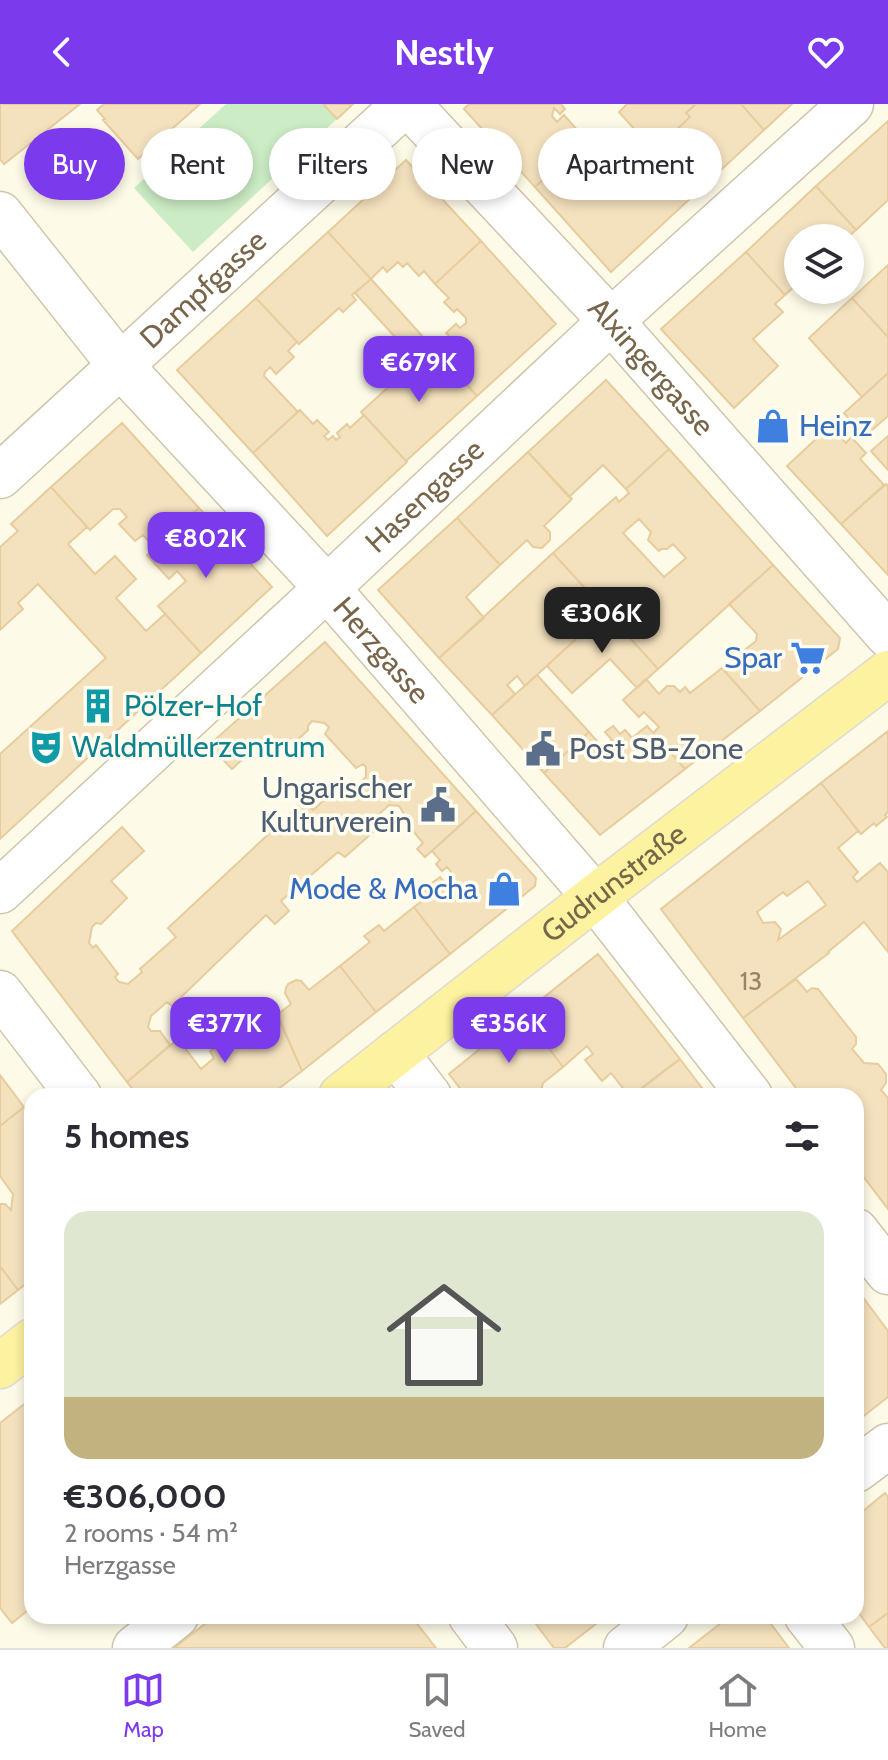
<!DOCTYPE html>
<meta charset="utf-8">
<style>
:root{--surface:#fff;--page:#f2f2f3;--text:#2b2b33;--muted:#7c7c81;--line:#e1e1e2;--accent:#7c3aed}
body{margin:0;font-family:Cabin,sans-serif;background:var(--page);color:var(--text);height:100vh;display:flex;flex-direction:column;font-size:30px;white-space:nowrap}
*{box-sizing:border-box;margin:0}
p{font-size:26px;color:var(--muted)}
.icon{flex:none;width:44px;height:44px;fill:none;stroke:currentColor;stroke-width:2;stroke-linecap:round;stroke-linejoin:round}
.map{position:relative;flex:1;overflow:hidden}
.panel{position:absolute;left:24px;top:984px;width:840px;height:536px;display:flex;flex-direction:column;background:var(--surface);border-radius:24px;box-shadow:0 4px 12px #0003}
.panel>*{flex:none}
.banner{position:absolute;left:24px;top:24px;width:840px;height:72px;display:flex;gap:16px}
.buttons{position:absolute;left:784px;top:120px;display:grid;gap:16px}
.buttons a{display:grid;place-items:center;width:80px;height:80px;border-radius:50%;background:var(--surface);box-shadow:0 4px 12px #0003;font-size:40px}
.price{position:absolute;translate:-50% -68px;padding:0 18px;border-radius:16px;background:var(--accent);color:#fff;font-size:26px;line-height:52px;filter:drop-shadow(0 2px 4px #0008)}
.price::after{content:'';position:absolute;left:50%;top:48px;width:24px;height:18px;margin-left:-12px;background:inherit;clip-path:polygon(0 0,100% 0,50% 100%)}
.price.current{background:#222;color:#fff}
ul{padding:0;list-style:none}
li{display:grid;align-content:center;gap:16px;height:424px;padding:0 40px}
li+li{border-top:2px solid var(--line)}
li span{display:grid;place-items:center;height:248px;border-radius:24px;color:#555}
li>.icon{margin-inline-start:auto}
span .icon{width:144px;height:144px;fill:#fffc;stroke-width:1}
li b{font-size:34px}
h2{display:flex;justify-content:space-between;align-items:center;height:96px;padding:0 40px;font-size:34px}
.chip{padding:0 28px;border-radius:36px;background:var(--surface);box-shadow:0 4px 12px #0003;font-size:28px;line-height:72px}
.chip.current{background:var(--accent);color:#fff}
header{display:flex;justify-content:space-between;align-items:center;height:104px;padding:0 40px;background:var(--accent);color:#fff;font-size:36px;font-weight:700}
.tab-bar{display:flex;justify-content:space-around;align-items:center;height:112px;border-top:2px solid var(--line);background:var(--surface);font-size:22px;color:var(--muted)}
.tab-bar a{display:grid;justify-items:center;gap:4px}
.tab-bar .current{color:var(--accent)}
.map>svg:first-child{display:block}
.green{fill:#cbecc5}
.building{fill:#f4e1be;stroke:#e7cc9e;stroke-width:2;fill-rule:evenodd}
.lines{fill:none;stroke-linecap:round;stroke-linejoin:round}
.minor-casing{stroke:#d0c5ac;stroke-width:47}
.major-casing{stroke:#dfdad4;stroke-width:47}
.minor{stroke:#fff;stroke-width:44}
.major{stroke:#fdf29f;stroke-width:44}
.labels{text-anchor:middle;stroke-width:7;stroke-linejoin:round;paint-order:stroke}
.number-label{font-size:26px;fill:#978567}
.street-label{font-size:30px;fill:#78664a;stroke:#fffdef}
.shop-label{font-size:30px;fill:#366cbe;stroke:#fffdef;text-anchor:end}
.culture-label{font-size:30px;fill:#0d838f;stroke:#fffdef;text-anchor:start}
.service-label{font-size:30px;fill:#4e5e75;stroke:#fffdef;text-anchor:start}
</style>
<header><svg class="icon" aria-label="back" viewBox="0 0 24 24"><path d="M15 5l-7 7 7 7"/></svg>Nestly<svg class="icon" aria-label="heart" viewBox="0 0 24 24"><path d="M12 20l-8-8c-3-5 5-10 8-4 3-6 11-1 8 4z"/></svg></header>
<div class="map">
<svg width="888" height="1544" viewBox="0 0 888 1544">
<rect width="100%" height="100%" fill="#fdfae7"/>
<!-- green -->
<path class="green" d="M226,0H353L193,148L134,84Z"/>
<!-- building -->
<path class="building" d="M0,0H80L4,60L0,55Z
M104,0H200L138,55L103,16L105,15L97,6Z
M323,0H353L337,15Z
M469,0H561L565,5L560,10L554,4L552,12L557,18L564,11L579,28L572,35L579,43L535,83L464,5Z
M627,0H692L694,2L686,9L690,13L654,47L619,8Z
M696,0H741L764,26L694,91L654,47L690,13L686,9Z
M741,0H792L764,26Z
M888,17V96L856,126L816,82Z
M581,41L613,77H621L626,71L617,61L620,57L615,51L625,43L630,49L634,45L644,56L654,47L694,91L611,168L535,83Z
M406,56L481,137L435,180L424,167L419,172L407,159L403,163L398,158L387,168L383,163L371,175L328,128Z
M816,82L856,126L847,134H798V179L785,191L746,148Z
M328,128L371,175L352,191L356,196L343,208L339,204L299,240L256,194Z
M481,137L556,220L477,292L436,247L450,233L446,229L456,220L460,224L466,219V214L457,205L454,208L444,198L449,194L435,180Z
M746,148L785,191L775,200L783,208L753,235L778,262L734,304L661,225Z
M888,161V233L852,194Z
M371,175L432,243L417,257L355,189Z
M256,194L297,238L288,247L294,253L276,270L270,263L265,268L264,272L298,308L253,349L177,266Z
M852,194L888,233V269L862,293L809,234Z
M432,243L477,292L406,357L361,308Z
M888,269V312L864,333L844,309Z
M606,276L669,345L626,385L603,361L569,393L528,348Z
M300,306L313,320L317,316L329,328L324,332L328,336L333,332L336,336L340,333L337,329L347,320L350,324L364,311L407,358L327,432L253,349Z
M122,319L199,404L155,444L143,431L135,437L119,420L127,413L120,405H113L90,426L51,383Z
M830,322L846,339L851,333L866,349L860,355L884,381L841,420L787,362Z
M888,332V366L871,347Z
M669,345L773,461L658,565L553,449L616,393L619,398L629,389L626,385ZM639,415L651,428L648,436L659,447L661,445H667L673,440L686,454L664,473L623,429Z
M528,348L572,395L544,422L550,428V436L542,444L533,443L527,436L500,461L457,414Z
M886,380L888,382V471L841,420Z
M51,383L87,423L68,440L95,470L115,452L136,475L116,494L146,527L165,510L201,549L0,735V650L106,554L38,480L18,499L23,505L0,526V443L18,427L11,420Z
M199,404L272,483L201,549L158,502L186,477L177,467L169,475L147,451Z
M457,414L500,461L466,493L484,514L439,554L378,486Z
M553,449L606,507L525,582L517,572L507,581L515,590L492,611L439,554Z
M773,461L840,534L838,545L760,607L722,564L756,537L757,530L729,500Z
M606,507L658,565L637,584L610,555L572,589L547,562Z
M325,538L476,707L425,753L417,745L423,739L403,715V708L399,702L389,701L375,714L381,721L345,753L338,748L281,797L289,807L275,820L266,811L172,902L167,898L151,912L148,923L151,927H160L170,941L127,978L12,827L122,723L144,747L111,777L127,794L101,820L96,819L92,823L89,839L93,844L96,841L118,870L115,873L119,878L128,880L142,868L140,865L176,833L168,824L304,697L313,706L338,683H346L350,688L366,673V663L363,660L356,664L325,630L329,623L324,619L312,617L308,622V626L280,652L264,635L232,665L209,641Z
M722,564L760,607L685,665L653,629L659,623L644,608L639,613L623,596L646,575L659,590L667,582H674L680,588L685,583L690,589Z
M537,571L589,628L544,669L492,611Z
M613,622L620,630L625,626L632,634L647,622L685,665L600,731L544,669L589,628L609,651L614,648L607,639L612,636L605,628Z
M888,627V708L885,711L887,713L876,722L874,719L861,730L821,679Z
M821,679L858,727L838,744L858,768L853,773L857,778L880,759L888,768V848L864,818L828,848L829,849L743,914L661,805ZM808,777L826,801L778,836L781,825L775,818L763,819L757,808L783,788L787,792Z
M476,707L536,774L535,782L450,850L414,803L429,792L424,785L440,773L445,779L450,775L451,768L447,763L442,767L436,760L440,756L432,747Z
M414,803L450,850L376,908L340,862L370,838L364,832L379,821L384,827Z
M598,850L680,955L632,992H629L611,969L602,977L585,956L593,950L587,942L563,963L523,910Z
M340,862L376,908L302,967L277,911L291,900L285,889L286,884L288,880L296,876L301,877L309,886Z
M796,875L807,888L812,884L818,885L856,933V940L852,945L864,959L878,960L886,970V979L881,986L888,994V1105L856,1063V992H802L743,914Z
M274,903L302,967L269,992H138L127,978L178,935L201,965L214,954L210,947L215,944V930L222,924L235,928L239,933L243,930L242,928Z
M523,910L563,963L543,979L541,987L545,992H466L449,970Z
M680,955L708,992H632L653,975Z
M0,971L24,1003L0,1022Z
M24,1003L32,1013V1175L18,1186L0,1162V1100H5L11,1106L13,1090L0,1072V1022Z
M0,1162L18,1186L0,1200Z
M856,1184L888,1227V1293L856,1318Z
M32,1294V1503L12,1519L0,1504V1319Z
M885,1389L888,1393V1509L869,1523L856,1505V1413Z
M888,1509V1544H885L869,1523Z
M215,1512H411L436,1544H174Z
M530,1512H606L565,1544H554Z
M730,1512H765L789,1544H689Z"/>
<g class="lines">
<!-- minor casing -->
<g class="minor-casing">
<g id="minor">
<path id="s1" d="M408,0L611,217L888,531"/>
<path id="s2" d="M0,110L120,261L327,484L595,793L750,992"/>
<path id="s3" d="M0,372L405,0"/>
<path id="s4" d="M0,787L327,484L611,217L851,0"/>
<path d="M0,889L79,992"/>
<path d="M396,949L429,992"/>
<path d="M856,1127L888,1168"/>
<path d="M856,1366L888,1342"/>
<path d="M471,1512L495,1544"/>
<path d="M807,1512L832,1544"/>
<path d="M135,1544L176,1512"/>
<path d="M626,1544L666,1512"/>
</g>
</g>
<!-- major casing -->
<g class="major-casing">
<g id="major">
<path id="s5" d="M341,992L595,793L888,569"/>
<path d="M0,1262L32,1237"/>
</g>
</g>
<!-- minor -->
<use href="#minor" class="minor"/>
<!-- major -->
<use href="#major" class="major"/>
</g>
<!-- icons -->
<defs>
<g id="shop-bare" transform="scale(2.76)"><path d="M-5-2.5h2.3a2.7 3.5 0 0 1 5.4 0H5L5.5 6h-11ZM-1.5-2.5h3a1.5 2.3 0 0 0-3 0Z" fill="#3f7fe0" stroke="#fffdef" stroke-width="2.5" paint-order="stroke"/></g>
<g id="supermarket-bare" transform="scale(2.76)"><path d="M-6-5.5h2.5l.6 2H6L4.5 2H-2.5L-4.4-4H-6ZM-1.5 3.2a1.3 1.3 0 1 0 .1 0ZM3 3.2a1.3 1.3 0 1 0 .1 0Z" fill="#3f7fe0" stroke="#fffdef" stroke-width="2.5" paint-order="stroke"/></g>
<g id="building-bare" transform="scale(2.76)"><path d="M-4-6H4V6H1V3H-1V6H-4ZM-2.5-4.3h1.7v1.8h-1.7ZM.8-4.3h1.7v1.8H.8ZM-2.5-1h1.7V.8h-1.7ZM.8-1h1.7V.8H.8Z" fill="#0f9aa8" stroke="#fffdef" stroke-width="2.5" paint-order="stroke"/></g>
<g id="theatre-bare" transform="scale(2.76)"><path d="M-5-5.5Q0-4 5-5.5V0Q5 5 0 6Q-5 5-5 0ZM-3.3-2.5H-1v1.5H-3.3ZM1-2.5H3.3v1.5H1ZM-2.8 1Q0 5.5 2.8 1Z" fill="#0f9aa8" stroke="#fffdef" stroke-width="2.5" paint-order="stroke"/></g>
<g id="civic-bare" transform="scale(2.76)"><path d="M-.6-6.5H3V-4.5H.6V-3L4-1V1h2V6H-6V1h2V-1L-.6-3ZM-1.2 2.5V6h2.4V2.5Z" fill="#5c6f8a" stroke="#fffdef" stroke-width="2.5" paint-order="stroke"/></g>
</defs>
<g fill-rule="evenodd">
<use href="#shop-bare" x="773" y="322"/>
<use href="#supermarket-bare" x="808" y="554"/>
<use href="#building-bare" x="98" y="602"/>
<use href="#theatre-bare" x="46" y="643"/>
<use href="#civic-bare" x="543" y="645"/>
<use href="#civic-bare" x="438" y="701"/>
<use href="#shop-bare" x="504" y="785"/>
</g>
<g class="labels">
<!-- number labels -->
<g class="number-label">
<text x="751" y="886">13</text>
</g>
<!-- street labels -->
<g class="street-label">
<text dy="10" stroke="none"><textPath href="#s3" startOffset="276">Dampfgasse</textPath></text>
<text dy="10" stroke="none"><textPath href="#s1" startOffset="358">Alxingergasse</textPath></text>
<text dy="10" stroke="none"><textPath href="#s4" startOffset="580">Hasengasse</textPath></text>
<text dy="10" stroke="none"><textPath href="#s2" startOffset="580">Herzgasse</textPath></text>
<text dy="10" stroke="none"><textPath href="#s5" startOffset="346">Gudrunstraße</textPath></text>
</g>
<!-- shop labels -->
<g class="shop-label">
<text x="799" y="332" text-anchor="start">Heinz</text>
<text x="782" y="564">Spar</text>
<text x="478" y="795">Mode &amp; Mocha</text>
</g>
<!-- culture labels -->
<g class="culture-label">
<text x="124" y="612">Pölzer-Hof</text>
<text x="72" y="653">Waldmüllerzentrum</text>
</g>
<!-- service labels -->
<g class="service-label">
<text x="569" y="655">Post SB-Zone</text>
<text x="412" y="694" text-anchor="end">Ungarischer<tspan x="412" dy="34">Kulturverein</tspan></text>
</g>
</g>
</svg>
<div class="buttons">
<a><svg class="icon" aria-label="layers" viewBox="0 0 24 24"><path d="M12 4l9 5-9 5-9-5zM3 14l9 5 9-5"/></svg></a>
</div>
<b class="price" style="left:419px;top:300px">€679K</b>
<b class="price" style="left:206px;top:476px">€802K</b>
<b class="price current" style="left:602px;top:551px">€306K</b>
<b class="price" style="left:225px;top:961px">€377K</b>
<b class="price" style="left:509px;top:961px">€356K</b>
<div class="banner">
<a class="chip current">Buy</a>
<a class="chip">Rent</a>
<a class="chip">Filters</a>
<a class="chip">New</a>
<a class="chip">Apartment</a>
</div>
<section class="panel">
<h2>5 homes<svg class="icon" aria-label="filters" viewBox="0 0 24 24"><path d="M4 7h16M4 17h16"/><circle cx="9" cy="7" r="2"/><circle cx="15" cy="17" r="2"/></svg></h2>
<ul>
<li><span style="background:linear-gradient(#dfe7d0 75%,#c2b280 0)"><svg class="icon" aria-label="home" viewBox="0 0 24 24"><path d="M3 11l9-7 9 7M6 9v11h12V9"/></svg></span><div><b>€306,000</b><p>2 rooms · 54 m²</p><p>Herzgasse</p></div></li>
</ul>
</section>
</div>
<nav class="tab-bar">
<a class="current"><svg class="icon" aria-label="map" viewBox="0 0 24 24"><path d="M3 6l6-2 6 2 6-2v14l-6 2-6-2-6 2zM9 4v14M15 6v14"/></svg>Map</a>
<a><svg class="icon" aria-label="saved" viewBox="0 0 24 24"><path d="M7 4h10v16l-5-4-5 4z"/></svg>Saved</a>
<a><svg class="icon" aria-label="home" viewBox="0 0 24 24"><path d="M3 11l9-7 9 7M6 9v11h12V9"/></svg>Home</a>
</nav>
